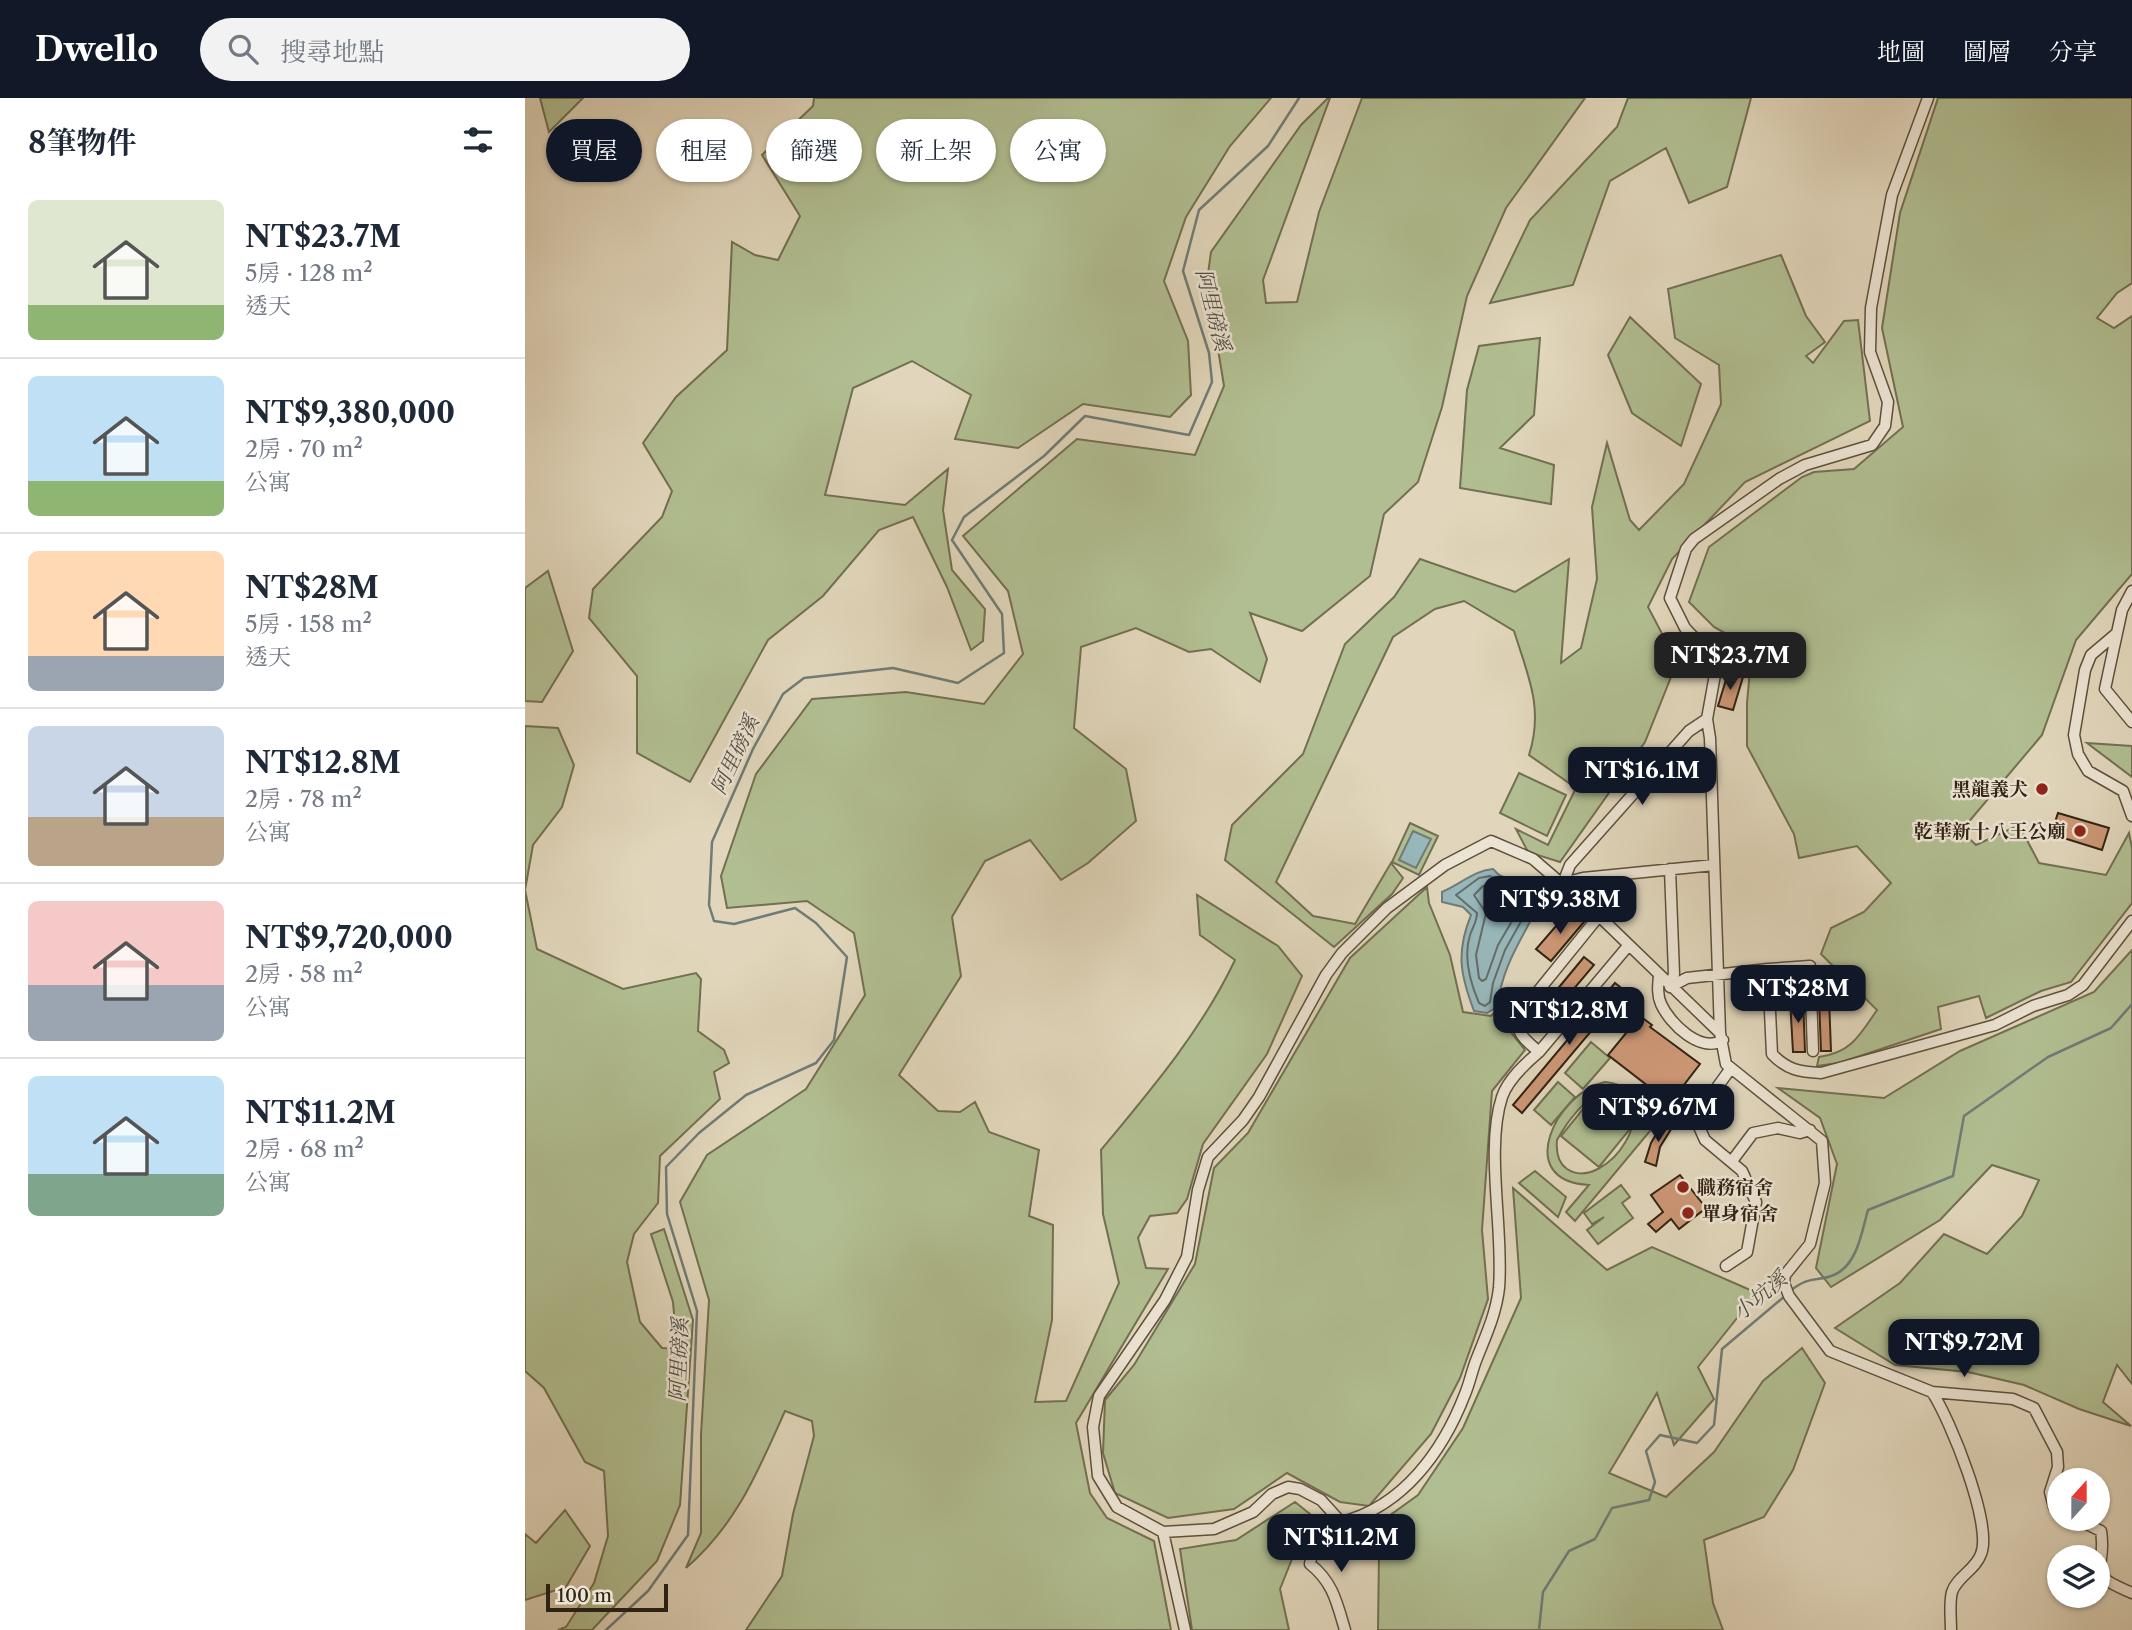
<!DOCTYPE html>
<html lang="zh-TW">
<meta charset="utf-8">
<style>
:root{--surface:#fff;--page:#f2f2f3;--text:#1f2937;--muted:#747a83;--line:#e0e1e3;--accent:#111827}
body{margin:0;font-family:"Libre Caslon Text","Noto Serif TC",serif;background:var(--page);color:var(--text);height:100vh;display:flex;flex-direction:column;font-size:26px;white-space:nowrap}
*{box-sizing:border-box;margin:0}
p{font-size:23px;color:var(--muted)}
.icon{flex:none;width:38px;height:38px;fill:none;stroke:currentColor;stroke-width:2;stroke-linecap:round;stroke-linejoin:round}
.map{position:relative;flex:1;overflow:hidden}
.panel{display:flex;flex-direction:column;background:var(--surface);width:525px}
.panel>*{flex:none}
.banner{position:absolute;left:21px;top:21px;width:665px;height:63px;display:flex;gap:14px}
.needle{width:46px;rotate:21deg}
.buttons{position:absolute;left:1522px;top:1370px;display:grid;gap:14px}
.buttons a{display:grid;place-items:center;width:63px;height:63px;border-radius:50%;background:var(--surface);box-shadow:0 2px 5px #0004;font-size:35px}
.scale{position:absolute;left:21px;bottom:18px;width:122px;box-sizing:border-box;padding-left:7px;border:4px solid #312313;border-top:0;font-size:19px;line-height:24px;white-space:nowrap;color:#312313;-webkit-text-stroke:5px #ece4d3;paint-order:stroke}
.price{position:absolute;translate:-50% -60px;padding:0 16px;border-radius:14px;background:var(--accent);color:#fff;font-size:23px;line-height:46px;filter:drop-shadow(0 2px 4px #0008)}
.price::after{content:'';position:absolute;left:50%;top:42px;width:21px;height:16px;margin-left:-10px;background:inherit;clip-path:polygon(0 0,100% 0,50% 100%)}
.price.active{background:#222;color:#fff}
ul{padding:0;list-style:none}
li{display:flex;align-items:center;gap:21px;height:175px;padding:0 28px}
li+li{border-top:2px solid var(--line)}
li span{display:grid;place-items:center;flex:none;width:196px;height:140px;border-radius:10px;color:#555}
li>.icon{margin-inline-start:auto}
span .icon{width:84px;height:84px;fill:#fffc;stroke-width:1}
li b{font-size:30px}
h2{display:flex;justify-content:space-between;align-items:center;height:84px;padding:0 28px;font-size:30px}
.chip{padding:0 24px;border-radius:32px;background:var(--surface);box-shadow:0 2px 5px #0004;font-size:24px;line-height:63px}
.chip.active{background:var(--accent);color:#fff}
header{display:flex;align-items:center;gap:42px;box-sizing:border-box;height:98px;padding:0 35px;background:var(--accent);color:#fff}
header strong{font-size:33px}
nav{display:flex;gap:38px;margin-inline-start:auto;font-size:24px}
.search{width:490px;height:63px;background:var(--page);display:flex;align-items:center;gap:18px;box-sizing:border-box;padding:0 24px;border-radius:38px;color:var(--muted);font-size:26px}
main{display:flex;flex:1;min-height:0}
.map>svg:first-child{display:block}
.green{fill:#b1be91;stroke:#717052;stroke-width:2;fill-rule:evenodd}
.water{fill:#98b7ba;stroke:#6f7c77;stroke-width:2}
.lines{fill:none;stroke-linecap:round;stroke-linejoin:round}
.shore{stroke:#646d66;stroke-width:2}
.stream{stroke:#6f7c77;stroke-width:2.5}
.building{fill:#cc9775;stroke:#312313;stroke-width:2}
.minor-casing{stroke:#5d503d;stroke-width:13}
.minor{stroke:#ece4d3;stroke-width:10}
.poi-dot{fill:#8f2418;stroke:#ece4d3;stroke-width:2.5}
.labels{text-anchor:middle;stroke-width:5;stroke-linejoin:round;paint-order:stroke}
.poi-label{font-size:19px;font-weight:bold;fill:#312313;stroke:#ece4d3;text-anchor:end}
.water-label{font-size:21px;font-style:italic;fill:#504f45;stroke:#ece4d3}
</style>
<header>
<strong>Dwello</strong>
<div class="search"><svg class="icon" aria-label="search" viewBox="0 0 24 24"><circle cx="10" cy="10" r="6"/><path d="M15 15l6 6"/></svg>搜尋地點</div>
<nav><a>地圖</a><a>圖層</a><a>分享</a></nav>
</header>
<main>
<section class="panel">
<h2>8筆物件<svg class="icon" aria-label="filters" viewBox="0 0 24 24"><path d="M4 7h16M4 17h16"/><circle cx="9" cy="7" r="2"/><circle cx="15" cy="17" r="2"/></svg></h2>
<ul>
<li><span style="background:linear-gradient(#dfe7d0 75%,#8fb573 0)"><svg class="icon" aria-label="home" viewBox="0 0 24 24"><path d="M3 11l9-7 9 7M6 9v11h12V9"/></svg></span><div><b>NT$23.7M</b><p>5房 · 128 m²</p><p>透天</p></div></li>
<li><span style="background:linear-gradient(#bfe0f5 75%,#8fb573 0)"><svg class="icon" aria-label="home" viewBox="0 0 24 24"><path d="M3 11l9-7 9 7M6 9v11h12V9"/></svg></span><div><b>NT$9,380,000</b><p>2房 · 70 m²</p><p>公寓</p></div></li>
<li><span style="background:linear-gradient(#ffd9b3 75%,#9aa5b1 0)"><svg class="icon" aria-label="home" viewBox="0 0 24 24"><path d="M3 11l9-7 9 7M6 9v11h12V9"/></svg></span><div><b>NT$28M</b><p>5房 · 158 m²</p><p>透天</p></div></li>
<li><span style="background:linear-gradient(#c9d6e8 65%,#b9a48a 0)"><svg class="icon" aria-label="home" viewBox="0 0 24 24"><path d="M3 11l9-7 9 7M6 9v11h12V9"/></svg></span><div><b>NT$12.8M</b><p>2房 · 78 m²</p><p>公寓</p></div></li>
<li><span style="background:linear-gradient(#f6c9c9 60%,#9aa5b1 0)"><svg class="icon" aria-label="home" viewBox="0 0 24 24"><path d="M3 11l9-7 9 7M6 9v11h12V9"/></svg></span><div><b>NT$9,720,000</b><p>2房 · 58 m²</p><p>公寓</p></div></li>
<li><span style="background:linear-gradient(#bfe0f5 70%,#7fa58c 0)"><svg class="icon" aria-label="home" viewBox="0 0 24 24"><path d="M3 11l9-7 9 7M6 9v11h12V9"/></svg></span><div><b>NT$11.2M</b><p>2房 · 68 m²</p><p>公寓</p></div></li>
</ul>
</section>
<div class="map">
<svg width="1607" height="1532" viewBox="0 0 1607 1532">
<rect width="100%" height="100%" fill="#e1d6bb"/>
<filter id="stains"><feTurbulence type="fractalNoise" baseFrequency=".00286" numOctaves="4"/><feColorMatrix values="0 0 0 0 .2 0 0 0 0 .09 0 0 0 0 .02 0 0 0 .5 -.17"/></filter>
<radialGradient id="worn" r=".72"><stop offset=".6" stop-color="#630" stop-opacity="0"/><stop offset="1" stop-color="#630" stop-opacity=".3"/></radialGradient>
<!-- green -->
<path class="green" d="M15,0H58L24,34Z
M289,0H746L705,48L661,119L639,183L663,243L666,297L645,319L558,306L493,350L430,341L446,297L387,263L328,290L300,397L380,407L423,371L418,412L427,472L460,511L458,543L446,552L422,489L388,419L354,432L298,498L243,542L165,684L112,655V578L64,520L68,491L137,419L147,393L118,345L151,299L202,252L207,144L230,157L253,162L275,118L237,57L288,8Z
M803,0H805L738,182L741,205L772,204L794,114L837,0H1060L981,110L942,198L917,309L893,384L859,416L845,478L777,533L725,515L742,561L735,584L686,551L664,554L611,530L556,549L549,630L601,671L611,723L563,765L536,782L505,742L460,763L427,819L436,878L374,977L413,1013L435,1014L450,1004L464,1034L514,1052L504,1118L528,1127L527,1222L510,1304L541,1303L594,1185L578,1116L576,1052C625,993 677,932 710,862L675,837L672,797L753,848L777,878L742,956L678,1046L662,1101L652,1115L625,1118L613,1140L621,1170L643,1171L551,1325L565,1395L582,1420L629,1443L646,1532H221L257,1478L268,1416L289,1338L287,1323L260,1313C233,1373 212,1426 161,1470L176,1435V1337L184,1202L155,1104L182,1057L281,991L340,897L329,835L282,803L202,810L196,778L231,676L287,601L381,594L459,606L498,556L483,493L438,438L552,341L670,357L699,288L682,183L686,154L776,27Z
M1103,0H1226L1202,89L1164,105L1141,50L1085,83L1048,187L965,205L1005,122L1092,29Z
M1413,0H1607V185L1592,195L1572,220L1589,230L1607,218V476L1551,542L1517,637L1436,733L1451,747L1494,727L1514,765L1581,777L1604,735L1607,750V805L1546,884L1516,893L1461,920L1454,898L1413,909L1416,931L1314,965L1292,968L1294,959C1326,955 1335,937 1352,912L1296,856L1306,830L1339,814L1366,785L1332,748L1274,760L1269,736L1222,648V605L1227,550L1189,529L1164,504L1184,449L1277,379L1289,374L1329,371L1378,329L1357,230L1375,115Z
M1256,157L1281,218L1300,244L1281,258L1288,265L1319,223L1333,222L1345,323L1220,384L1147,461L1123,509L1152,564L1120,644L1035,764L1003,754L991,731L1023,747L1051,690L1004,657C1019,610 1003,578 989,533L939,503L910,511L868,539L751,784L788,818L830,826L866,765L878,780L867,796L809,849L700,762L707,727L778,656L820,546L869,499L895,461L990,494L1044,461L1036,565L1056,550L1072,481L1067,409L1082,345L1105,422L1114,432L1159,386L1196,306L1194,267L1150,240L1143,191Z
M1105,219L1176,286L1156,348L1107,315L1083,257Z
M1015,240L1009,317L975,350L1029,367L1026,406L935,390L942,292L954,248Z
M23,473L48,553L17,604L0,603V490Z
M0,628L33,630L49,667L37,709L8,747L0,792L12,851L98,891L171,875L176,881L173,933L199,952L204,965L189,974L195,1001L135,1058L133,1105L109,1136L102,1164L115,1224L137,1250L152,1251L148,1204L126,1136L139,1131L168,1222L155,1407L132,1463L67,1532H33L41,1529L69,1485L83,1438L79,1373L60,1364L19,1290L0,1273Z
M1562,645L1607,648V679Z
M994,675L1041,697L1022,738L975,715Z
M885,725L913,738L894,777L867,764Z
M902,789L904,805L925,857L938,914L966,918L990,894L984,932L1000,952L967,993L957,1132L963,1201L935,1280L906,1336L844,1408L815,1404L762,1375L709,1411L643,1420L590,1395L578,1355L580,1302L609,1267L670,1166L689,1070L723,1035L825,860Z
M1607,852V1286L1592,1267L1578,1304L1606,1328L1554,1311L1499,1287L1443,1274L1370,1267L1310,1230L1375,1185L1419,1136L1462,1156L1497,1118L1514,1082L1467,1067L1415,1122L1306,1189L1291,1170L1312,1066L1295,1020L1253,990L1359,1000L1435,953L1569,894Z
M1066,944L1085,960L1058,991L1040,975Z
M1033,984L1050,999L1026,1027L1009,1012Z
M1080,984C1102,986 1113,997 1119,1017L1134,1000L1145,1009L1050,1123L1041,1114L1064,1087C987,1083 1032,994 1080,984ZM1079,994C1147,998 1081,1097 1042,1071C1032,1064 1031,1053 1032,1042C1042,1024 1060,999 1079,994Z
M1067,1000L1105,1031L1074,1069L1036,1038Z
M1010,1073L1041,1099L1033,1119L994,1085Z
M1096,1087L1105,1099L1097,1105L1108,1120L1073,1146L1062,1132L1079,1119L1067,1126L1059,1115Z
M988,1090L1082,1172L1127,1149L1232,1195L1173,1269L1189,1301L1149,1347L1132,1295L1084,1375L1141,1399L1189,1354L1238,1283L1277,1250L1300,1285L1268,1372L1239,1419L1179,1442L1188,1505L1198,1532H853L854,1454L825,1446L893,1397L938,1330L996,1200Z
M770,1404L785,1416L755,1491L764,1532H667L655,1451L711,1442Z
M40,1412L65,1448L41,1489L0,1502V1436L11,1445Z"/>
<!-- water -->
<path class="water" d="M888,733L906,741L891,770L874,762Z
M968,771L974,777L1018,797C1000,839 979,860 972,909L962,915L949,913C935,876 931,854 946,817L938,809L917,804V794C936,786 948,773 968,771Z"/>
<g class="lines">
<!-- shore -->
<path class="shore" d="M965,778L1008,802L980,852L968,885L965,904L960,908L954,905C945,884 938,859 945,837C948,829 952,823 952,815L931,797L954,780Z
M958,788L984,797L997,806L973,847L961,881L957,883L954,880L951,857L961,815L949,797Z"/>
<!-- stream -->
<path class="stream" d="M1265,1193C1286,1176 1292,1185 1311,1176C1333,1165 1337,1132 1343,1112L1428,1078L1439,1018L1523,959L1586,930L1607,906
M81,1532L123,1493L163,1437L172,1213L142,1116L141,1069L174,1035L221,997L291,965L309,942L322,859L291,825L270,810L209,826L189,823L184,807L187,744L228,651L258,596L279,580L368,570L433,585L479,555L477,516L427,442L439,419L519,358L560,318L664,337L687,284L684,255L658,173L674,112L743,48L774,0
M1014,1532L1018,1494L1044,1453L1070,1441L1087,1410L1124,1402L1130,1384L1121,1353L1135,1337L1172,1345L1189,1327L1197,1251L1260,1198"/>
</g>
<!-- building -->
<path class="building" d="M1203,575L1218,579L1208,612L1193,608Z
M1533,715L1584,730L1577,752L1526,736Z
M1045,812L1059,824L1026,863L1011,851Z
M1059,859L1069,867L1020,925L1011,917Z
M1090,885L1100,893L997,1015L988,1007Z
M1294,900H1304L1306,953H1296Z
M1265,901H1278L1280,954H1268Z
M1115,918L1127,927L1125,929L1175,966L1145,1005L1083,957Z
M1139,1023L1148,1028L1135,1049L1131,1068L1120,1064L1126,1045Z
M1155,1077L1181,1110L1154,1131L1146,1121L1131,1134L1123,1126L1138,1114L1126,1097Z"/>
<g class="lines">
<!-- minor casing -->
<g class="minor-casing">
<path id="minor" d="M1607,493L1597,512L1592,535L1566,557L1560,572L1549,637L1553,656L1563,673L1598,693L1607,718
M1592,535L1580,591L1607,624
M1145,771L1149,876L1145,889
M1038,785L1045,767L1164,633L1182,621
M1038,785L1058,780L1189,767
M1243,871L1285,868L1288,953
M1134,878C1133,888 1132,897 1136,906C1145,926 1176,956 1198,942
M1145,889L1162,880L1243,871L1247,956C1262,972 1275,974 1296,975L1470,927L1508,908L1543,897L1558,887L1607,823
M1195,935L1185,640L1182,621L1191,571L1179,550L1160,530L1145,500L1161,451L1169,441L1254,381L1280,367L1347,347L1360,328L1363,304L1345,254L1346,210L1367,97L1403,0
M1014,954C1002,943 990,936 993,918L1074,818
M1207,1063L1228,1035L1253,1030L1275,1035L1285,1032
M1201,1168L1222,1154L1231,1104L1217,1073L1180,1042L1170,1020L1206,970
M1407,1294C1425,1321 1468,1427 1456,1456C1451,1471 1431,1480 1427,1494C1424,1505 1426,1520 1426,1532
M1551,1421L1576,1433C1583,1476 1555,1473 1607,1495
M816,1424L787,1455L785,1466C808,1484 812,1505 820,1532
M638,1434L689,1431L728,1414L747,1396L763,1389L775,1391L796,1402L816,1424C878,1409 918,1353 940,1296C945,1284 947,1272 952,1260C961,1237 971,1216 974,1190C979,1133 960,1051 977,999C983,981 1001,965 1014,954L1103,848
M660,1532L638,1434L592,1409L573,1378L568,1329L574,1298L640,1202L662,1159L673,1092L683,1059L718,1022L734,999L801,877L817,855L862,810L920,767L966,743L1008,761L1074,818L1195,935L1201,966L1297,1043L1300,1085L1285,1146L1260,1177L1259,1185L1264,1198L1305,1253L1407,1294L1488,1301L1509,1310L1532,1354L1533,1369L1525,1394L1529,1409L1535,1414"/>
</g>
<!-- minor -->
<use href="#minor" class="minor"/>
</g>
<!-- markers -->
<g class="poi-dot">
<circle cx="1517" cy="691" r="7"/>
<circle cx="1555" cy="733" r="7"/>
<circle cx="1158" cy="1089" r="7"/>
<circle cx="1163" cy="1115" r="7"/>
</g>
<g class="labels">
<!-- poi labels -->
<g class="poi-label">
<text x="1503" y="698">黑龍義犬</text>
<text x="1541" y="740">乾華新十八王公廟</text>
<text x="1172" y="1096" text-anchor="start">職務宿舍</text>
<text x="1177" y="1122" text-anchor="start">單身宿舍</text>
</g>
<!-- water labels -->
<g class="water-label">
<text transform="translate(688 212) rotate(76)" y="7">阿里磅溪</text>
<text transform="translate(210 657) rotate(-65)" y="7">阿里磅溪</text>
<text transform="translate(1235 1198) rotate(-40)" y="7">小坑溪</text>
<text transform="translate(154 1262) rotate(-88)" y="7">阿里磅溪</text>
</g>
</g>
<rect width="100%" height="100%" filter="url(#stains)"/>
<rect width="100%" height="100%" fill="url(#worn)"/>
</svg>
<div class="buttons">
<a><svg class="needle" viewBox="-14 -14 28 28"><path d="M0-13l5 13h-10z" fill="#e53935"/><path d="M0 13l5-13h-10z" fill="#747a83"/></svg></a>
<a><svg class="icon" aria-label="layers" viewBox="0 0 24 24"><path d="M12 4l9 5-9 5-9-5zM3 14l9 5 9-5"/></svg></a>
</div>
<div class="scale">100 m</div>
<b class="price active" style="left:1205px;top:594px">NT$23.7M</b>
<b class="price" style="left:1117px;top:709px">NT$16.1M</b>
<b class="price" style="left:1035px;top:838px">NT$9.38M</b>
<b class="price" style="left:1273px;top:927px">NT$28M</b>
<b class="price" style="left:1044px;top:949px">NT$12.8M</b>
<b class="price" style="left:1133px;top:1046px">NT$9.67M</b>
<b class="price" style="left:1439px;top:1281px">NT$9.72M</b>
<b class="price" style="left:816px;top:1476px">NT$11.2M</b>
<div class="banner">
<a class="chip active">買屋</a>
<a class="chip">租屋</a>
<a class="chip">篩選</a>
<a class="chip">新上架</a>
<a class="chip">公寓</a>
</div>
</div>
</main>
